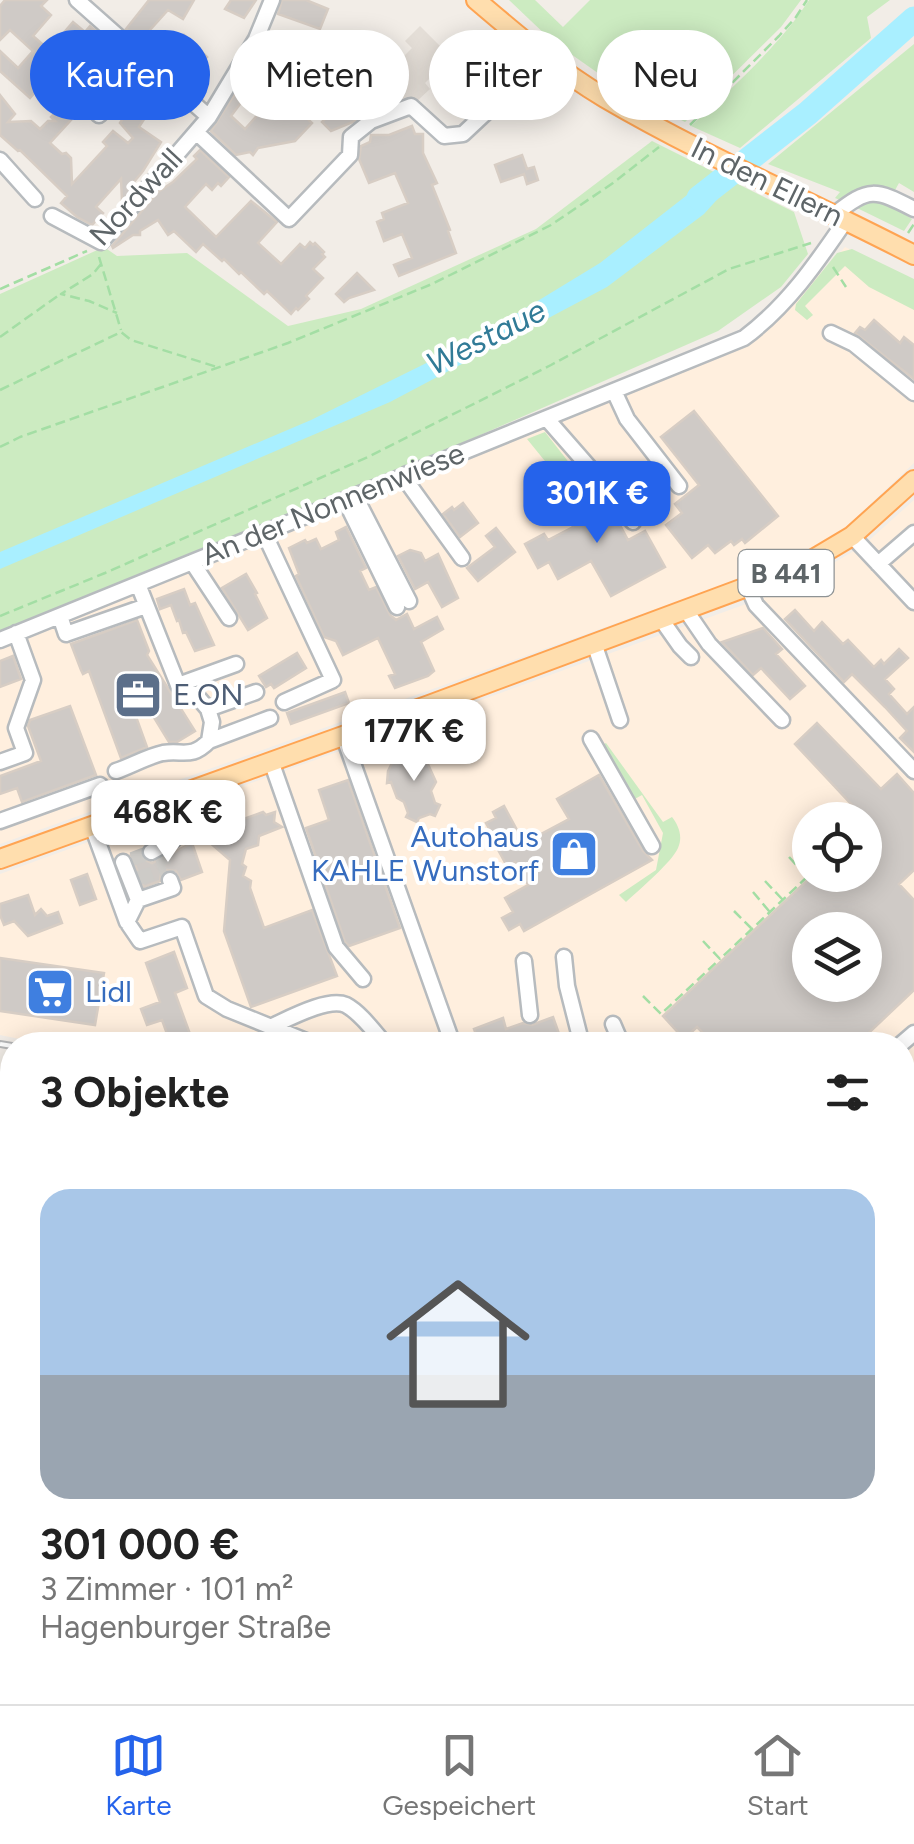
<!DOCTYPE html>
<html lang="de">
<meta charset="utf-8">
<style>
:root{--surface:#fff;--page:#f6f6f6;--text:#222;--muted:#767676;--line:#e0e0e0;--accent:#2563eb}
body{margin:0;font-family:Figtree,sans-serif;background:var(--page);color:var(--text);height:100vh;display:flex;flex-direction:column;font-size:38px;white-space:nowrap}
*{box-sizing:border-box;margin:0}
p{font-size:32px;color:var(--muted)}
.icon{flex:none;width:55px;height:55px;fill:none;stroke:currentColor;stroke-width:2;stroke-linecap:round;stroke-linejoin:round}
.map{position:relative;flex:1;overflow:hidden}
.details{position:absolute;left:0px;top:1032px;width:915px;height:672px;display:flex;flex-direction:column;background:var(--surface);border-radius:40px 40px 0 0;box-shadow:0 5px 25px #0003}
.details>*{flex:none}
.banner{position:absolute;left:30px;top:30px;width:855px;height:90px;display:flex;gap:20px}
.buttons{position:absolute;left:792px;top:802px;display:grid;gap:20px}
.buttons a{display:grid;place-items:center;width:90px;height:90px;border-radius:50%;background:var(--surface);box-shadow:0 5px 25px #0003;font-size:50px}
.price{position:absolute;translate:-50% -85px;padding:0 22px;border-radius:20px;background:#fff;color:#222;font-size:32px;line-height:65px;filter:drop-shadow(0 2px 5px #0008)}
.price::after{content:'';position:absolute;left:50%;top:60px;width:30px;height:22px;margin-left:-15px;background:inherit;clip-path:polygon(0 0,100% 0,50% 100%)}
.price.active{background:var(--accent);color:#fff}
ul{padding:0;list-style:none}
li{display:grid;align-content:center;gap:20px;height:530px;padding:0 40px}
li span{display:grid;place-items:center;height:310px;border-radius:30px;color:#555}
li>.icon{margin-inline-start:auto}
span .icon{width:180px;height:180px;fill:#fffc;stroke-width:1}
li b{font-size:42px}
h2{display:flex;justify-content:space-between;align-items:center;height:120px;padding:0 40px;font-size:42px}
.pill{padding:0 35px;border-radius:45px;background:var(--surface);box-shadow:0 5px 25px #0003;font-size:35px;line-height:90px}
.pill.active{background:var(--accent);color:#fff}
.dock{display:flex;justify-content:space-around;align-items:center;height:140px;border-top:2px solid var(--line);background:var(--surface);font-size:28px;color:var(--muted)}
.dock a{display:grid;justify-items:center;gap:5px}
.dock .active{color:var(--accent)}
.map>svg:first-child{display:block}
.commercial{fill:#ffefde;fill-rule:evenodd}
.education{fill:#e4ded7}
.green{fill:#ccebc1}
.water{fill:#a9efff}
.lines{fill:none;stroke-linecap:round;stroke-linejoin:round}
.river{stroke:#a9efff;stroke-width:25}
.building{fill:#cfcac6;stroke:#d7cdc4;stroke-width:2.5;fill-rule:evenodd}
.minor-tunnel{stroke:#cdcbc7;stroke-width:14;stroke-dasharray:14 7;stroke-linecap:butt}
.minor-casing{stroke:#b7bbbe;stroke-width:19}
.major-casing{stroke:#ffa452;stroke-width:22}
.path{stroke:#a3dea4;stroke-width:2.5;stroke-dasharray:10 5;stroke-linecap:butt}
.minor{stroke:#fff;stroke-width:14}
.major{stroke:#ffdeae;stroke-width:18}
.rail-casing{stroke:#b6b7b8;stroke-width:8}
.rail{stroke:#fff;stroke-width:4;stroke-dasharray:11;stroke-linecap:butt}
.labels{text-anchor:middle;stroke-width:8;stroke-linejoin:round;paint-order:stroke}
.shield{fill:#fff;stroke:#8e9395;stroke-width:2.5}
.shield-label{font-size:28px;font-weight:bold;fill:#5e6568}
.street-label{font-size:30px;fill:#5e6568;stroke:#fff}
.service-label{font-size:30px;fill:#4e5e75;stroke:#fff;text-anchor:start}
.shop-label{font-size:30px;fill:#366cbe;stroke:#fff;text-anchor:end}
.water-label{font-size:32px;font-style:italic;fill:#317b97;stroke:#fff}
</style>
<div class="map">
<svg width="914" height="1704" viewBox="0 0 914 1704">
<rect width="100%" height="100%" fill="#f2ede7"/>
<!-- commercial -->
<path class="commercial" d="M845,247L914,280V463L846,527L798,558L0,844V644L305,524L749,344L775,321Z
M914,500V1073L903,1082L902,1045H50L0,1035V874L793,587L864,545ZM810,820H865V875H810ZM810,930H865V985H810Z"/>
<!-- education -->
<path class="education" d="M420,26L451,57L425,83L430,89L417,101L412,97L407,102L373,68L365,75L349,60L367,42L373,48L382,40L401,59L412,48L405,41Z"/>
<!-- green -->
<path class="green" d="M509,0H535L563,27L590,0H801L781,27L685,122L622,90L551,40Z
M809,0H890L867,17L871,38L740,148L691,126C730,90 780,45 809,0Z
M914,44V192L899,183L894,192C874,190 858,185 845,202L835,198L840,192L768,164Z
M652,141L794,212L808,254L781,287L718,331L469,440L0,632V294L104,247L117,256L187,253L288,326L361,309L536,229Z
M877,201L888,204L912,219L904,231L857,208L863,203Z
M852,249L914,279V310L869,287L845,266L805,306L813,315L807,320L795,310L796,304L837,253Z
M545,432L578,474L562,482L527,439Z
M606,743L663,822L672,817C679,826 683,837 678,848C672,862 639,890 626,902L619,895L656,870L663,833L642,795L633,800L602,745Z
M0,1313L12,1326V1376L0,1388Z
M0,1409L12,1421V1632L0,1619Z
M72,1693H161L148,1704H84Z
M231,1693H299L309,1704H240Z"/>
<!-- water -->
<path class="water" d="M714,174L733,182L704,214L607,287L390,402L0,569V552L311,420L475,339L600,263Z
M914,1180V1599L903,1604L902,1192Z"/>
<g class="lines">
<!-- river -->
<path class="river" d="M699,198L808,113L914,19"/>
</g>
<!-- building -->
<path class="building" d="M5,0H47L41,6L51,15L33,36L49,50L73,22L85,32L90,26L135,65L128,72L124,69L103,96L56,60L33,84L38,89L30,98L0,71V51L18,68L33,51L10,30L0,40V6Z
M149,0H194L183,19L168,10L140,41L126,29Z
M231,0H256L244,18L225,9Z
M282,0H306L328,9L320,29L278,14Z
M184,35L207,57L200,64L206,73L192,88L161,59Z
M275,47L304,62L291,87L305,94L297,109L312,123L295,141L258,148L253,155L250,152L236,155L211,131L251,69L260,76ZM252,88L268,103L245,129L231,116Z
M141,88L157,99L139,127L161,142L143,171L129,188L131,191L122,202L121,179L96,207L103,213L92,225L77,217L61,203L67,196L20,150L18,151L0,135V95L15,114L8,122L31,121L40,129L48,121H55L51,117L56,112L48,105L60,91L76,105L67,116L71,120L50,143L62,154L66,153L71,158L72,184L107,146L103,142L113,131L128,143L133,138L120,123L124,117L117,112L127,102L130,105Z
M391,88L385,94L389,103L367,111L353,122L331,131L322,122L333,111Z
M412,126L415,134H423V153L437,183L432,185L450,230L448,231L456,253L399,276L394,265L412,258L402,234L384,241L377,222L384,219L382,213L408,203L395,173L369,183L359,159L361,146L370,142L371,135H389Z
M200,150L229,177L221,186L218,183L212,190L206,184L185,207L216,237L251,201L277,222L258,243L281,264L300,244L305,248L310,242L313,245L315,243L324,252L322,254L325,257L313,269L323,278L306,296L309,299L298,310L296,308L291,314L267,291L264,294L241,272L239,274L224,259L222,261L203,244L196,252L174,231L168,235L158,220L140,231V235H133L113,248L112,246L158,192L173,182L197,159L194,156Z
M522,155L527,169L534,167L538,180L527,184L524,174L501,182L495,165Z
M357,273L374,290L349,298L344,302L336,294Z
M874,320L900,343L904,337L914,345V379L855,333L860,327L865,330Z
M694,411L778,516L745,543L742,539L734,545L731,541L715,553L708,545L692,558L666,525L682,513L675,504L699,485L661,437Z
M593,489L616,518L628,540L645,531L665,567L611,596L591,561L558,579L549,562L538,568L525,544L544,534L548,540L573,527L562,506Z
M463,503L478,523L460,537L443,514L452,507L454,510Z
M346,527L366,568L360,571L369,590L376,587L390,615L396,620L407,614L414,629L437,617L443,629L421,642L434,671L428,676L395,688L389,676L395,674L378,638L343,655L336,641L324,637L296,576L299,574L289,548L305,540L307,543L316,539L321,549L339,540L336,532Z
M496,528L515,552L478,581L467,568L495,547L486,536Z
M410,550L421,553L425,561L438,554L458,598L442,607L428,582L415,589L398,556Z
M246,574L257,593L255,594L267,618L248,630L222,588Z
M184,589L190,605L195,603L214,645L195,651L186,632L183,633L179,620L177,621L171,605L160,609L157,599Z
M795,610L814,631L822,622L843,644L848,640L874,667L881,660L884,664L899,649L908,658L885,679L894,689L889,694L907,714L914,707V752L900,738L907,731L885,707L852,674L844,682L785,619Z
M137,620L149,651L147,655L195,731L177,742H169L128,675L122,678L147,747L121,758L89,671L83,674L81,670L71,644Z
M763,628L782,649L776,654L805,686L790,699L761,668L753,675L722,642Z
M297,653L306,668L274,688L271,684L266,687L259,676Z
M13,656L21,679L0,687V661Z
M345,692L349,703L291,724L287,713Z
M70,706L96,775L22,802L17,788L0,794V776L41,761L28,726L30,720Z
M817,723L881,789L897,774L914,793V870L899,884L914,900V990L856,1045H715L697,1027L684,1039L663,1016L813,875H865V819L795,744ZM810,930H865V985H810Z
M421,749L436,782L431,791L435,803L440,805L435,816L430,814L419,818L417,822L406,817L408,813L404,802L397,798L391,782L387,783L388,771L393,761L401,753L403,756Z
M599,775L643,851L652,860L524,931L520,924L509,930L502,918L513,912L505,898L528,885L515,862L507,866L490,835L492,834L486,823L496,818L493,812L504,806L524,843L569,819L557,799Z
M348,780L400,928L349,946L345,942L306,828L329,820L319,790Z
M263,812L266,815L275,812L274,822L282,827L259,836L258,845L246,849L242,864L246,867L243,876L251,881L250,888L264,928L312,910L337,976L251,1007L224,931L230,860L208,841L210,831Z
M192,843L202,872L181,880L176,871L167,870L161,874L160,881L144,887L131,855L141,851L145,860L152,863Z
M87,874L96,899L80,905L71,880Z
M28,895L35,915L41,909L47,916L58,912L62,923L28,936L14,921L4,925L0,915V904Z
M174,952L187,988L175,993L190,1034L170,1042L162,1020L147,1025L141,1009L160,1002L146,963Z
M0,958L104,973L95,1025L0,1011Z
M553,1017L563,1045H480L474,1029L503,1018L506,1029L523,1023L532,1025Z
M592,1692H622L610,1704H580Z
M643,1692H701L712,1704H654Z
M837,1692H883L869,1704H823Z"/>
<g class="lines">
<!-- minor-tunnel -->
<path class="minor-tunnel" d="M160,852L170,880
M132,859L151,852
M139,878L166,869"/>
<!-- minor casing -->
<g class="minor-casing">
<path id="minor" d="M77,0L209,117
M86,102L99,115L150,65
M196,132L289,219L350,155L351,137L371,121L411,106L444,136L463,134L528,73L539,53
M0,160L35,199
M835,214C869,187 875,189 914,209
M52,216L101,242L209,117L256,39L272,0
M831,333L854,344L914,393
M614,391L627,419L679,486
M407,474L410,486L462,558
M596,475L633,522
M355,496L409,601
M345,500L397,607
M539,506L596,475L547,419
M264,533L333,680L284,702
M852,536L914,602
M192,562L229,618
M878,564L914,533
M138,584L178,685L236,664
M748,587L756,605L914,771
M685,609L709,644L782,720
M60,616L66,634L146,606
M661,619L680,646L691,657
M0,640L744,338C787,306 816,264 846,220
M594,643L620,720
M178,685L196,695L208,709L256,692
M208,709L212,722L209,741L270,718
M343,735L451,1039L436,1045
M591,739L652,846
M271,761L336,947L363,979
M0,762L25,753L16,728L33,680L16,633
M116,771C131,766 148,756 163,753C184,750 191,759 209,741
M0,821L100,785
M92,826L127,922L140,941L182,927L206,996L227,1009L316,1045
M151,852L173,840L175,811L172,798
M123,862L138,900L127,922
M138,900L173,888L170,880
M564,957L567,986L582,1045
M524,961L530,1015
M613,1024L622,1045
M270,1027C288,1019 328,997 346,1005C361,1013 375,1033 386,1045
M900,1045L914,1033
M0,1224L12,1236
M482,1692L493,1704
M159,1704L173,1692
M556,1704L568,1692
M896,1704L914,1689"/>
</g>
<!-- major casing -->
<g class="major-casing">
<path id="major" d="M476,0C517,35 558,70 605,98C704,156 812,202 914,255
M0,859L429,705L800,567L852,536L914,480"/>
</g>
<!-- path -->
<path class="path" d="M690,125L779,36L796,17L807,0
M908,233L914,224
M99,257L121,330
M101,264L93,274L61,294L89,301L117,313
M833,267L846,287
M0,289L87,251
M0,337L59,295
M0,390L121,332L131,340L217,367
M0,447L20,437L288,343L432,284L551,225L613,183L659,147
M0,616L105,573L370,456L551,365L729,269L811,243
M831,818L833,820
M789,857L802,871L810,864
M765,881L782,899
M753,892L769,911
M734,911L751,928
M703,941L720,959L807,877L802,871
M643,996L661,1014L719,960
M914,1068L908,1074L914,1083
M0,1079L12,1082
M902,1116L914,1106
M0,1356L12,1344
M0,1460L12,1472
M241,1692L250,1704"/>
<!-- minor -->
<use href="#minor" class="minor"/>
<!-- major -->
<use href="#major" class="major"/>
<!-- rail casing -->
<g class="rail-casing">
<path id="rail" d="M0,1044L12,1046
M902,1093L914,1085"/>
</g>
<!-- rail -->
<use href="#rail" class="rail"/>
</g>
<!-- icons -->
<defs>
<g id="office-square" transform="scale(2.5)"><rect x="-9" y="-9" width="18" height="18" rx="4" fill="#5c6f8a" stroke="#fff"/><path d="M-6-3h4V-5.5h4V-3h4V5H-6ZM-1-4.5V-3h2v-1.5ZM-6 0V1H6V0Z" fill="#fff"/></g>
<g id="shop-square" transform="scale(2.5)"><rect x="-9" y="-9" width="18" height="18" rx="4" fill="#3f7fe0" stroke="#fff"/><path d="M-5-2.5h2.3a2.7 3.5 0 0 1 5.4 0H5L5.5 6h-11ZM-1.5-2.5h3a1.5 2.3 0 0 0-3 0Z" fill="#fff"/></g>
<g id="supermarket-square" transform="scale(2.5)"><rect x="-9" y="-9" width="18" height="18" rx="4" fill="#3f7fe0" stroke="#fff"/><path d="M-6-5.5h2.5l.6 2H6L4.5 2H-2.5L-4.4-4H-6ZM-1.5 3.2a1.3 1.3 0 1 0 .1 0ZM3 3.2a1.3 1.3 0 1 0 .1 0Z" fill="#fff"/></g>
</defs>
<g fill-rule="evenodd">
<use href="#office-square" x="138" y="695"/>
<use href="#shop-square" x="574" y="854"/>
<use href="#supermarket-square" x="50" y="992"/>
</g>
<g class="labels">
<!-- shield labels -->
<rect class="shield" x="738.5" y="550" width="95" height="46" rx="8"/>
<g class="shield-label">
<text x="786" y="583">B 441</text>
</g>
<!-- street labels -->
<g class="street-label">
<text transform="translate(767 182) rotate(26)" y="10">In den Ellern</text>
<text transform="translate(136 197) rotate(-47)" y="10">Nordwall</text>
<text transform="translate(333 504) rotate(-22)" y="10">An der Nonnenwiese</text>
</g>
<!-- service labels -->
<g class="service-label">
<text x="173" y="705">E.ON</text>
</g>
<!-- shop labels -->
<g class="shop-label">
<text x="539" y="847">Autohaus<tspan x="539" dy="34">KAHLE Wunstorf</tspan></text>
<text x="85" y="1002" text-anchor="start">Lidl</text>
</g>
<!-- water labels -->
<g class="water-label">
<text transform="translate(486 337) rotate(-27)" y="11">Westaue</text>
</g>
</g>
</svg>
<div class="buttons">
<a><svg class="icon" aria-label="locate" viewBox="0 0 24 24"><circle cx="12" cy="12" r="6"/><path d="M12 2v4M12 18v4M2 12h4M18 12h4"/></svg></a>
<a><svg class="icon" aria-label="layers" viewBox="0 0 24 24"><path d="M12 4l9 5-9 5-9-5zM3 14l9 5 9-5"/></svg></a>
</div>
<b class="price active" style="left:597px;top:546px">301K €</b>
<b class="price" style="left:414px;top:784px">177K €</b>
<b class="price" style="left:168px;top:865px">468K €</b>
<div class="banner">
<a class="pill active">Kaufen</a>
<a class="pill">Mieten</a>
<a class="pill">Filter</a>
<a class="pill">Neu</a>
</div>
<section class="details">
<h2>3 Objekte<svg class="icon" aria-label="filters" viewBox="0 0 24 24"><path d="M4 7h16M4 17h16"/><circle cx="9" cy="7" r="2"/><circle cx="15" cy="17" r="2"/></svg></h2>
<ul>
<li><span style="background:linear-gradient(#a9c7e8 60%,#9aa5b1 0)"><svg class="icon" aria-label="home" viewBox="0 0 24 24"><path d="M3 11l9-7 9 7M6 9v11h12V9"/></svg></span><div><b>301 000 €</b><p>3 Zimmer · 101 m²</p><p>Hagenburger Straße</p></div></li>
</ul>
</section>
</div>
<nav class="dock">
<a class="active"><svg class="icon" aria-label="map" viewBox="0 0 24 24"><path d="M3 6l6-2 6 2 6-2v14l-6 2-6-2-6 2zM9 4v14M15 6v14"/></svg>Karte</a>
<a><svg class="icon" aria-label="saved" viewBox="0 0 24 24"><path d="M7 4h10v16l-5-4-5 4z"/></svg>Gespeichert</a>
<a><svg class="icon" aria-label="home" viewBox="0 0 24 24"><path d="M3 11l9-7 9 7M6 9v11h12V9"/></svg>Start</a>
</nav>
